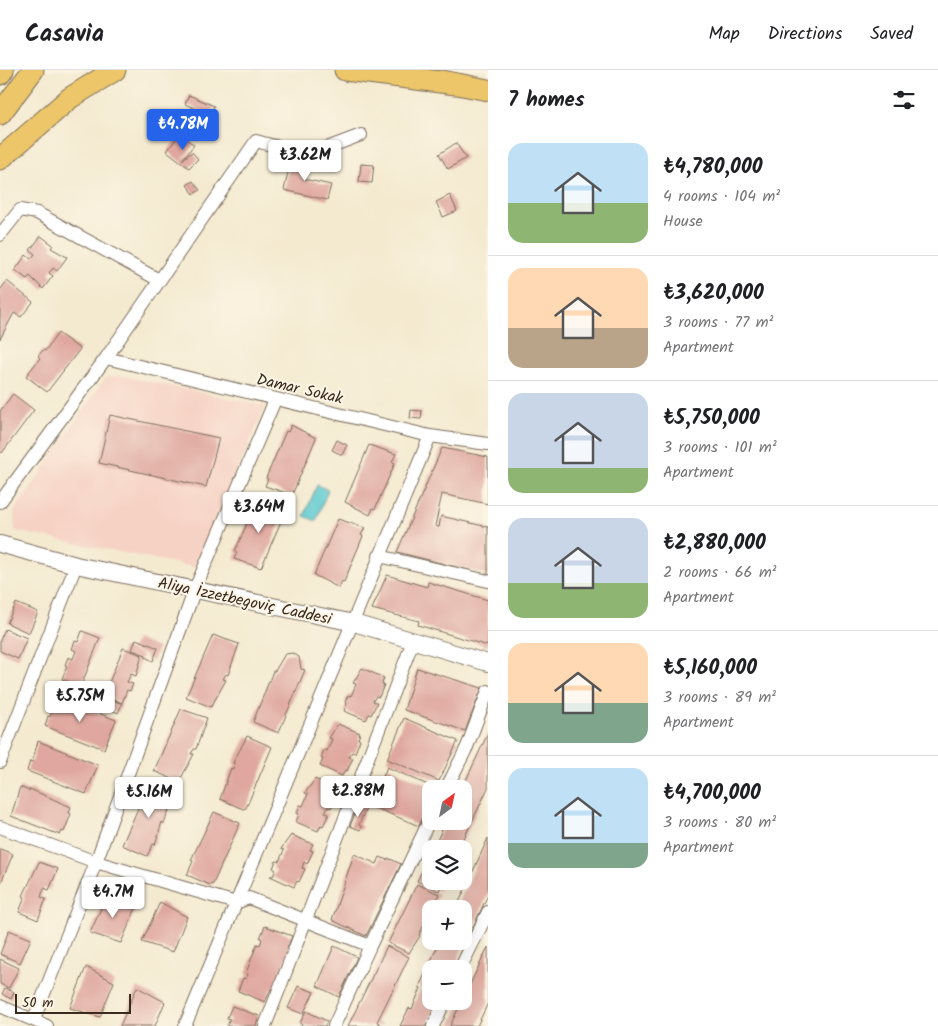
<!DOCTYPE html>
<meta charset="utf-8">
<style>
:root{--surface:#fff;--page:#f2f2f2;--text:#202124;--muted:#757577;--line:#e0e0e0;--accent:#2563eb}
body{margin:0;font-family:Kalam,sans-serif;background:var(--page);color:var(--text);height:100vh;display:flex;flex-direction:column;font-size:19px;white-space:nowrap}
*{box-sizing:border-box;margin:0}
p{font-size:16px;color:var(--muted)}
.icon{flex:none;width:28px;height:28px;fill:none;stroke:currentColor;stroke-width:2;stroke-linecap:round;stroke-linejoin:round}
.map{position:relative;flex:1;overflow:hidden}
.side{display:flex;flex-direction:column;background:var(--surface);width:450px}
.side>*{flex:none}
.needle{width:32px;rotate:33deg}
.fabs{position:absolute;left:422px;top:710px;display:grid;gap:10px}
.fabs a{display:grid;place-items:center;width:50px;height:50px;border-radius:10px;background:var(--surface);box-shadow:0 5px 20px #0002;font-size:25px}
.scale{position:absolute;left:15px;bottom:12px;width:116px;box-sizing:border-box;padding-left:5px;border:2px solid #3b2a1e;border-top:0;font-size:14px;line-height:18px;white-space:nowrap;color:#3b2a1e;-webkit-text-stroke:4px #fcf5e5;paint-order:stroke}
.price{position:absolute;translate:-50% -42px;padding:0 11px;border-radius:5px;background:#fff;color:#222;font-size:16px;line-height:32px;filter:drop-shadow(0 1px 2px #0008)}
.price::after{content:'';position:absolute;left:50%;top:30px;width:15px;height:11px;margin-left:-8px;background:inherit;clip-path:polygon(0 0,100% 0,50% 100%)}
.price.active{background:var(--accent);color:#fff}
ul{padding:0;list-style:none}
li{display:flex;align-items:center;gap:15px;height:125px;padding:0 20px}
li+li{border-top:1px solid var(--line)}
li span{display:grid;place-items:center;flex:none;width:140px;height:100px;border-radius:15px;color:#555}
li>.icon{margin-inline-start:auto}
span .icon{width:60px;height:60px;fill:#fffc;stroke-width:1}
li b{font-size:21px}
h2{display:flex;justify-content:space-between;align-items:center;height:60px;padding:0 20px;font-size:21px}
header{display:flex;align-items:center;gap:30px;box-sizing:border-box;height:70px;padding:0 25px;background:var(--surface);border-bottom:1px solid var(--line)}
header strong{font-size:24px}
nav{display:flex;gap:28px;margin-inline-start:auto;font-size:18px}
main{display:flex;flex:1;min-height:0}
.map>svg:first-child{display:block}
.built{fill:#f6d2c4}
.water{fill:#5dcad1;stroke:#4c7a78}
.building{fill:#dfa79f}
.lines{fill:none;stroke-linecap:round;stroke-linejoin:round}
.minor-casing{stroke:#7c6d5c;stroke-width:14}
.tertiary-casing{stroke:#7c6d5c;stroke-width:18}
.trunk-casing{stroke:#7c6d5c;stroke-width:23}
.minor{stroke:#fff;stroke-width:12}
.tertiary{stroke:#fff;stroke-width:16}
.trunk{stroke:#ecc669;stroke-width:21}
.labels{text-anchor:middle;stroke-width:4;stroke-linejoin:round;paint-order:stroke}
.street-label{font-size:16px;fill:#3b2a1e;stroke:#fcf5e5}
</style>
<header>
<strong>Casavia</strong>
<nav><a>Map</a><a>Directions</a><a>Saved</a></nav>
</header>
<main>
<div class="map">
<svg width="488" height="956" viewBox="0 0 488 956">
<rect width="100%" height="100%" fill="#fcf5e5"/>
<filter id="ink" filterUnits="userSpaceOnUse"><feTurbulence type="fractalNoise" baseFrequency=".02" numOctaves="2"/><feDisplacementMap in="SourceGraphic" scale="10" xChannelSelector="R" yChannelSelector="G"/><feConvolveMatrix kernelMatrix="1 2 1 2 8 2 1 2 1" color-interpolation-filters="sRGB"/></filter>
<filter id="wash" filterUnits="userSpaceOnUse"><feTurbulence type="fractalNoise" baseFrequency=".0096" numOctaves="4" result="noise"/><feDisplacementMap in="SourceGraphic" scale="20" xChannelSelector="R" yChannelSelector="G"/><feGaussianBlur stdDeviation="1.12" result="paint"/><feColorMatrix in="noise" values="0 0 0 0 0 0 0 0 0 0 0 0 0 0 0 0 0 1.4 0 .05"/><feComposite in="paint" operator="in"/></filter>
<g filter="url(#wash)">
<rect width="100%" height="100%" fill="#f4ead0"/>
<!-- built -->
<path class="built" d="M119,305L266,336L194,497L15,461L14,442L105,308Z"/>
<!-- water -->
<path class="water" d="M317,415L328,420L316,451L304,446Z"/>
<g id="blocks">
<!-- building -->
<path class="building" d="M189,25L214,36L210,45L185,34Z
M190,50L203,53L200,66L187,63Z
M180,64L194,75L182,90L192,82L198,89L189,98L167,81Z
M456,73L466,88L448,99L439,84Z
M291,89L308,93L304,109L331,115L327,130L284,120Z
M361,94L374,95L372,113L359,112Z
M193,111L200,120L194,124L187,115Z
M450,125L457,141L443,147L436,132Z
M41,166L53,175L51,178L67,187L57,201L53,198L49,203L53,206L43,219L30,206L27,209L15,200L26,185L31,189L35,184L30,180Z
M7,211L33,232L21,247L14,243L0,269V220Z
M58,263L80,279L47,322L26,306L40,288L38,286L43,280L45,281Z
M13,324L34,340L2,383L0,381V341Z
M411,340L422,341L421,349L410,348Z
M110,345L219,368L206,417L99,393Z
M291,355L316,368L292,425L265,416L268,409L266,408L286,361L288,362Z
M337,370L347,375L342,385L332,380Z
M369,375L396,384L392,392L395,393L375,439L373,438L370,445L345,432Z
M442,378L488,387V434L442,424L435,456L439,457L441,446L488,457V505L397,482Z
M260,429L285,442L261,498L234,489L237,482L235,481L255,435L257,436Z
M338,449L365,458L361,465L363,466L344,512L342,511L339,518L314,505Z
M387,505L427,517L428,512L488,530V576L418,555L419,551L372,539Z
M16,533L38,542L29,563L7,553Z
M5,559L27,568L18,589L0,581V570Z
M82,561L100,568L81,616L62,609L67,596L65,595L68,587L73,589L76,581L72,579L75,571L78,572Z
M213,565L239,574L228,605L226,604L223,609L226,610L211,637L186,627Z
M136,569L158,578L153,591L145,587L146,585L132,580Z
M123,578L142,585L136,606L131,604L127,612L133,614L130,621L127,620L122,633L104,625Z
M293,583L299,587L301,599L305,600L279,662H276L253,652L273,601H275L285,584Z
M362,598L384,608L382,614L384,615L379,627L376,626L373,631L377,633L371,645L369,644L366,650L344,641L347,633L345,632L348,625L351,626L356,614L353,613Z
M417,598L482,618L465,661L404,640Z
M94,618L104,622L103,626L112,630L108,639L88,631Z
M56,626L116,650L104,679L45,656L48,646L50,647Z
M113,630L122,634L118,643L110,639Z
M181,639L207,648L196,679H194L191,684H194L179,712L154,701Z
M404,648L458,671L439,711L387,689Z
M338,654L360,663L358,669L360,670L355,683L352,682L349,687L353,688L347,701L345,700L342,706L320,696L323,689L321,688L324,680L327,681L332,669L329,668Z
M488,663V718L459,779H433L446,751H464V719H462Z
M247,666L272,677L246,738L243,739L220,729L231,698L233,699L235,694L233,693Z
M38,671L98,695L86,724L27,701L30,691L32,692Z
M387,697L437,719H431V729L419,756L371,736Z
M315,709L336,719L334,725L336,726L331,738L328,737L325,742L329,744L323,756L321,755L318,761L296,752L299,744L297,743L300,735L303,736L308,724L305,723Z
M149,713L175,723L164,754L162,752L155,775L153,774L147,786L122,775Z
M20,717L29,721L30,719L71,737L69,743L71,744L64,762L62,761L60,765L11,746Z
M359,735L366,738L359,755L362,757L360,760L350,756Z
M214,742L240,753L213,814L210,815L187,805L193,791L191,790Z
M291,765L313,774L310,780L313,781L307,794L304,792L302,798L305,799L299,812L297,811L294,817L270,806H273L276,800L273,798L276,791L279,792L284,780L281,779Z
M488,768V825L453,899H431V931H438L426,956H400L409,938L412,939L421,918L419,917L440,871H464V839H456Z
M0,779L13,784L0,815Z
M431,782V811H443L439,821L417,811Z
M354,784L377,794L380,787L387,790L388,788L401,794L366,866L332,850Z
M39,792L58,799L49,820L44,818L41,827L46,829L38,850L19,842L25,827L23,826Z
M417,814L439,824L419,865L420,866L409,883L388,873Z
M108,823L136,838L121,873L90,863Z
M160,832L187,847L173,882L142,872Z
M265,856L292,866L287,879L290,880L273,920L271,919L265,932L238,921L243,908L246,909L248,904L246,903L257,874L260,875L262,869L260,868Z
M9,860L31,869L20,893L0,884Z
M334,876L357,887L339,927L317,916Z
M387,876L409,887L377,952L384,956H348Z
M488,877V933L477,956H450Z
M0,889L19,898L9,918L0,914Z
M86,897L114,912L100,947L70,938Z
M298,916L314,922L303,944L288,938Z
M137,917L165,932L155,956H120Z
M5,918L14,922L11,929L2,924Z
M232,936L259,946L256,956H227L230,949L227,948Z
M306,941L327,951L325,956H302L300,953Z"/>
</g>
</g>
<g filter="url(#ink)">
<use href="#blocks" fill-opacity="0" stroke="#7c6d5c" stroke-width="1"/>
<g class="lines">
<!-- minor casing -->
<g class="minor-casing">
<path id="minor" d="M0,165L20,140L37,143L159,210
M106,288L430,366L488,374
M0,432L106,288L256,71L308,85L361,65
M379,486L488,511
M0,692L76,495
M446,719L467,677L488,621
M0,757L96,792L236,833L249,828L370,876L431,747
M460,899L488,842
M0,936L47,956
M34,949L96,792L195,519L275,330
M185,956L430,366
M265,956L413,571
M334,956L370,876
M433,956L445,931"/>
</g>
<!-- tertiary casing -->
<g class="tertiary-casing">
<path id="tertiary" d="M0,474L76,495L354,553L488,593"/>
</g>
<!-- trunk casing -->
<g class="trunk-casing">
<path id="trunk" d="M345,0L456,14
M0,4L3,0
M442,11L488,20
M0,44L33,0
M0,89L70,28L115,0"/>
</g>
<!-- minor -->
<use href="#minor" class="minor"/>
<!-- tertiary -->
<use href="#tertiary" class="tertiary"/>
<!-- trunk -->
<use href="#trunk" class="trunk"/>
</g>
</g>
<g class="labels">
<!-- street labels -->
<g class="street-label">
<text transform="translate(300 318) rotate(13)" y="6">Damar Sokak</text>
<text transform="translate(245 530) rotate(12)" y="6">Aliya İzzetbegoviç Caddesi</text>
</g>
</g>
</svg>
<div class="fabs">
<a><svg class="needle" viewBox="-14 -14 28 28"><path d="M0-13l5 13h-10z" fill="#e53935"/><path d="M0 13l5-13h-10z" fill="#757577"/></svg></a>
<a><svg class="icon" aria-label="layers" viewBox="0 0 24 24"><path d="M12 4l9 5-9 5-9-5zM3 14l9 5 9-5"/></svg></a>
<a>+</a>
<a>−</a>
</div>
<div class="scale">50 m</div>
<b class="price active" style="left:183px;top:81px">₺4.78M</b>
<b class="price" style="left:305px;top:112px">₺3.62M</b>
<b class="price" style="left:259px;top:464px">₺3.64M</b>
<b class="price" style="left:80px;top:653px">₺5.75M</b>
<b class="price" style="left:358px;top:748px">₺2.88M</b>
<b class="price" style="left:149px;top:749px">₺5.16M</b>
<b class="price" style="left:113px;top:849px">₺4.7M</b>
</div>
<section class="side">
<h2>7 homes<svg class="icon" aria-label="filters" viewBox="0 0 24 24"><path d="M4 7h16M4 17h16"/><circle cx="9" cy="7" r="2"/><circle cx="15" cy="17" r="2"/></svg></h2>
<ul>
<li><span style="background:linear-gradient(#bfe0f5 60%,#8fb573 0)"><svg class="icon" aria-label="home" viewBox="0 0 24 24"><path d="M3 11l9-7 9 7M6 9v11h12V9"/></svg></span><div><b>₺4,780,000</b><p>4 rooms · 104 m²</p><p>House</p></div></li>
<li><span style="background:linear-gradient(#ffd9b3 60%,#b9a48a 0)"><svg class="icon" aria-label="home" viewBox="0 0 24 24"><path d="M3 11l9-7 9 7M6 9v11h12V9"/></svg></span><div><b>₺3,620,000</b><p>3 rooms · 77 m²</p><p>Apartment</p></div></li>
<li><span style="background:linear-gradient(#c9d6e8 75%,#8fb573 0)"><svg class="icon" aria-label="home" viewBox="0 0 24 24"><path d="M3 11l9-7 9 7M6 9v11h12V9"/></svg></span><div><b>₺5,750,000</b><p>3 rooms · 101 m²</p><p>Apartment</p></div></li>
<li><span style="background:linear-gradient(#c9d6e8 65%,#8fb573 0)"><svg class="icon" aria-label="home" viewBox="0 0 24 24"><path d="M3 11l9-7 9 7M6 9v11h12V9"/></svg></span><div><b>₺2,880,000</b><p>2 rooms · 66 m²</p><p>Apartment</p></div></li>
<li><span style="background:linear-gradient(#ffd9b3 60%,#7fa58c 0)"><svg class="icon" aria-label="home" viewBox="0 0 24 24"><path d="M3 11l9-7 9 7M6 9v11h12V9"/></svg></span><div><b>₺5,160,000</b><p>3 rooms · 89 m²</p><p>Apartment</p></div></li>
<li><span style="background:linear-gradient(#bfe0f5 75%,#7fa58c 0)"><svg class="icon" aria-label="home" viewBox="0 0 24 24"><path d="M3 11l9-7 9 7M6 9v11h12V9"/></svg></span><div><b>₺4,700,000</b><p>3 rooms · 80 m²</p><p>Apartment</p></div></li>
</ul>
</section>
</main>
